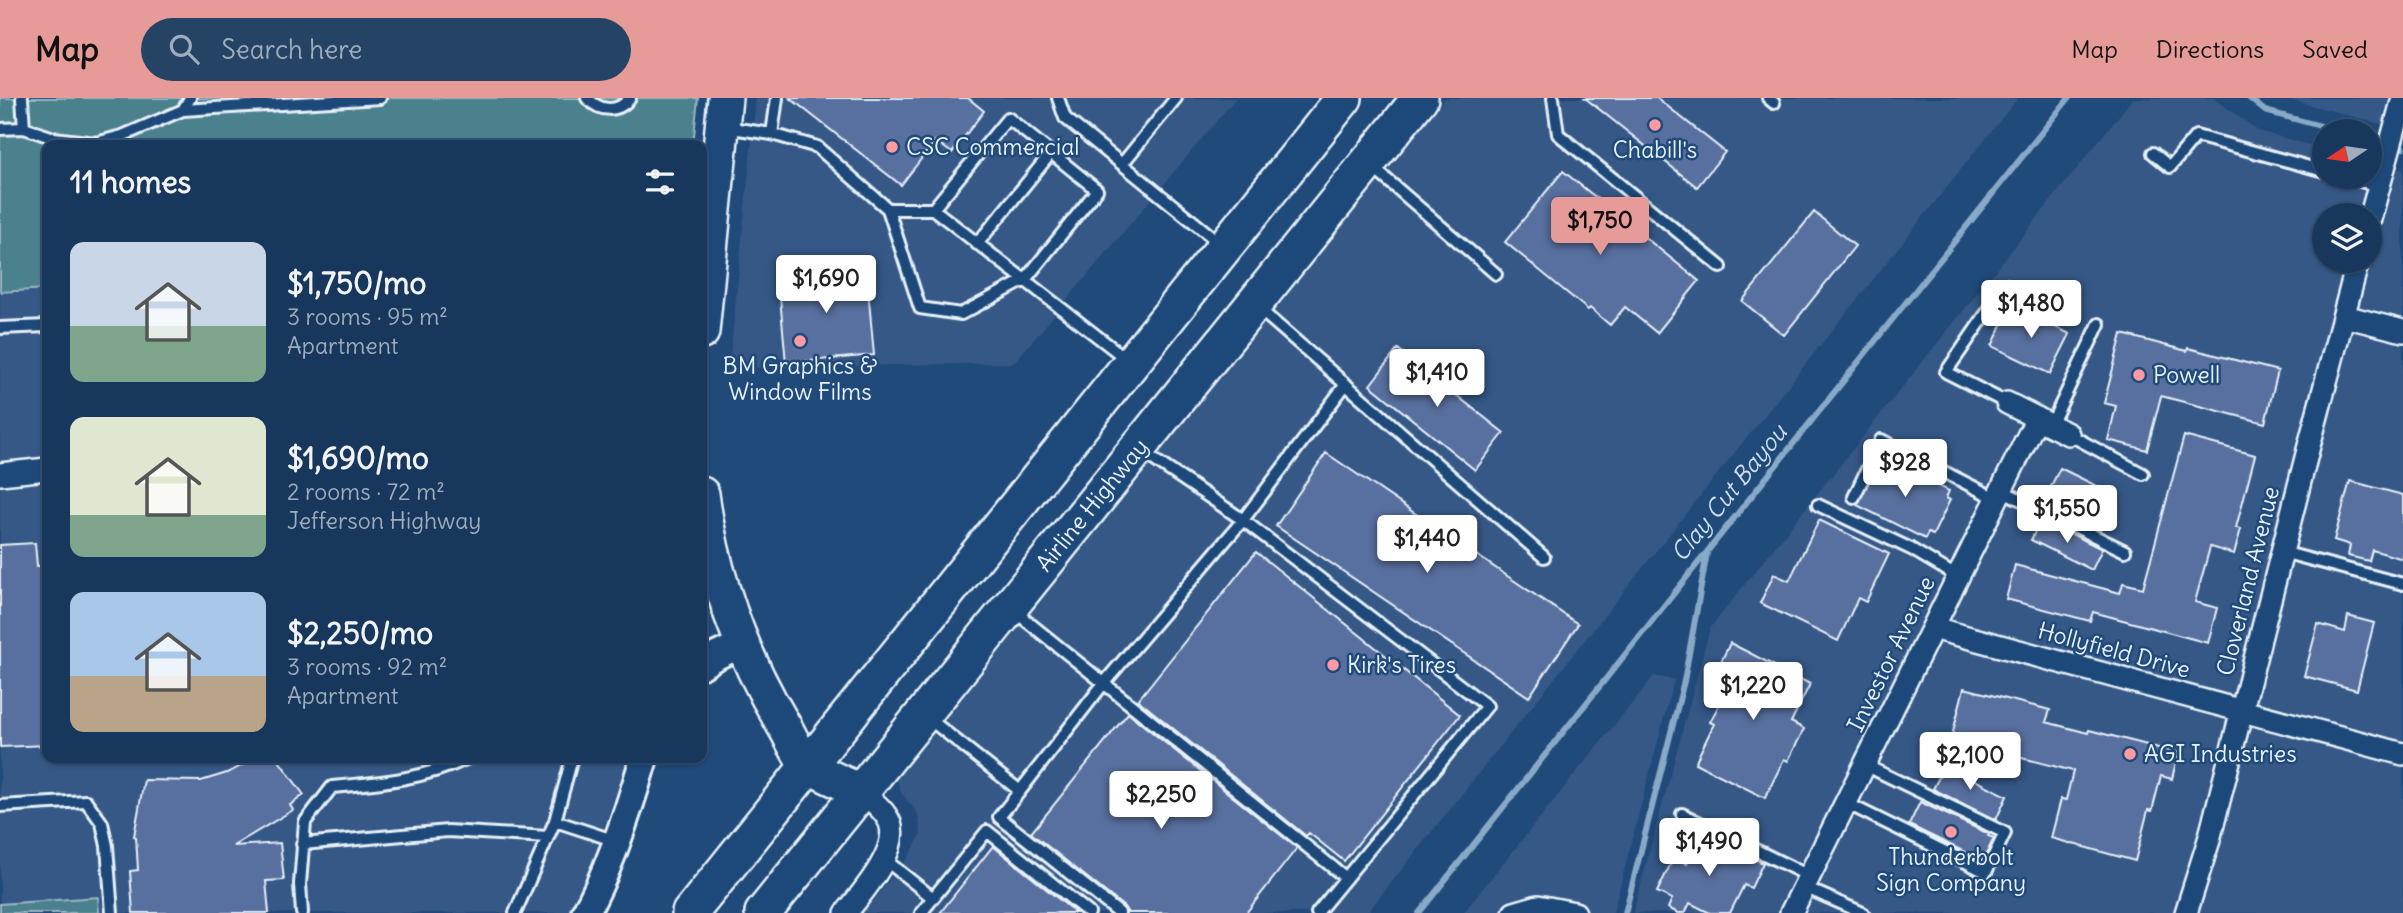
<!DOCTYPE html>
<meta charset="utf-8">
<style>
:root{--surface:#17385c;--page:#244365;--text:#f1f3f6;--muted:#9eacbb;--line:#365272;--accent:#e69b98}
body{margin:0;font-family:Delius,sans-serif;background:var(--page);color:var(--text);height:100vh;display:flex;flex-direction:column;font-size:26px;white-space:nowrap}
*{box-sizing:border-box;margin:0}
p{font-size:23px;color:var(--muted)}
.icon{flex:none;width:38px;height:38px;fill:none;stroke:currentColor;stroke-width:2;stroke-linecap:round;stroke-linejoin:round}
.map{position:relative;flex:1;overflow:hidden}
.sheet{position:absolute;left:42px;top:42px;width:665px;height:623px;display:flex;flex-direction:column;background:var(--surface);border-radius:14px;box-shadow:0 2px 5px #0004,0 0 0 2px var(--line)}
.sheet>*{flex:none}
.needle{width:46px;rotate:257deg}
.tools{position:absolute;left:2312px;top:21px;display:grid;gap:14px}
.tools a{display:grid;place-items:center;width:70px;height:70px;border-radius:50%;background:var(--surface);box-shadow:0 2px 5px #0004,0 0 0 2px var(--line);font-size:35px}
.price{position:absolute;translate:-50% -60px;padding:0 16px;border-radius:7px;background:#fff;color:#222;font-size:23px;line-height:46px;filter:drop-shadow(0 2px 4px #0008)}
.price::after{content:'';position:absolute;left:50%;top:42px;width:21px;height:16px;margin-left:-10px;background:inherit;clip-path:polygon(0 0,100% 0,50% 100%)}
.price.current{background:var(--accent);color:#111}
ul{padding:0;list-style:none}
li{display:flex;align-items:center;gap:21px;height:175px;padding:0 28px}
li span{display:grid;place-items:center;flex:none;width:196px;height:140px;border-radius:14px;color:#555}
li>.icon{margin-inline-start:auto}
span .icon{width:84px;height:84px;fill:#fffc;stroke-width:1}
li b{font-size:30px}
h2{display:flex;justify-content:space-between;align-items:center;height:84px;padding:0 28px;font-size:30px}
header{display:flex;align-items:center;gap:42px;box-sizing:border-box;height:98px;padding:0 35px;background:var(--accent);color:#111}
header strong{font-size:33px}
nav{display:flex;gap:38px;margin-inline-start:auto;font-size:24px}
.search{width:490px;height:63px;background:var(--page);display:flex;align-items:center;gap:18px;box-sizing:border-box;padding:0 24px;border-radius:38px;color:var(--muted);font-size:26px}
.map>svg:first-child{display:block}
.built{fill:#345887;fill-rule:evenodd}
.green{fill:#4c808d;stroke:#9ab8c2;stroke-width:2}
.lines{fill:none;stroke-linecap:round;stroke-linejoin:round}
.stream{stroke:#88aac7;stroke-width:6}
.building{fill:#596f9f;stroke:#e8f1f8;stroke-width:2}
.service-casing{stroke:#e8f1f8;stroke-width:16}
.minor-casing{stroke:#e8f1f8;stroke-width:26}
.tertiary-casing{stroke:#e8f1f8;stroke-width:32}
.primary-casing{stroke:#e8f1f8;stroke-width:38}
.trunk-casing{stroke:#e8f1f8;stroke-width:40}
.service{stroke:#1f4a7a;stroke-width:10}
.minor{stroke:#1f4a7a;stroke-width:21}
.tertiary{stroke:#1f4a7a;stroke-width:26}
.primary{stroke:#1f4a7a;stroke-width:33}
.trunk{stroke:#1f4a7a;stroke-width:35}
.poi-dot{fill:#ff9aa2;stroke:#1f4a7a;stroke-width:2.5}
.labels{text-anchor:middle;stroke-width:5;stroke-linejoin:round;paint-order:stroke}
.poi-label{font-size:23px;fill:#e8f1f8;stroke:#1f4a7a;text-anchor:start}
.street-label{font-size:23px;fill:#e8f1f8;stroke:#1f4a7a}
.water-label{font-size:24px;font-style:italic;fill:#d0dfec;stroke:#1f4a7a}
</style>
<header>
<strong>Map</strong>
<div class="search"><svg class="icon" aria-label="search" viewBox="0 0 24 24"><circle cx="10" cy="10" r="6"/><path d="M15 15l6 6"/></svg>Search here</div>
<nav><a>Map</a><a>Directions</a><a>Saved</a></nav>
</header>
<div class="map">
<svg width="2403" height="815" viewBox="0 0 2403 815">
<rect width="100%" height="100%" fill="#1f4a7a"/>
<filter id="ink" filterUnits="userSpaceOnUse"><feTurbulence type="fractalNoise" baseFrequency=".0143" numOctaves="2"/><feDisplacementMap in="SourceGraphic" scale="14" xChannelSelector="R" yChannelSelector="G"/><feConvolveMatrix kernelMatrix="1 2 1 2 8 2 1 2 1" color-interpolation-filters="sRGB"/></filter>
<g filter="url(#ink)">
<!-- built -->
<path class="built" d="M756,0H1236L1014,265L729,270Z
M1445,0H2018L1367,815H863L910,757L921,736L918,716L901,695L897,681Z
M2133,0H2214L2258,33L2324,51V79H2370V63L2403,71V815H1633L1710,530ZM2324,117H2370V163H2324Z
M2284,0H2403V32Z
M47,191V660H628L574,815H0V194Z
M1654,578L1674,582L1613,815H1463Z"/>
<!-- green -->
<path class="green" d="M0,0H698L693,47H47V191L0,194Z
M98,799L99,815H0V806Z"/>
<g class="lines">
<!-- stream -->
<path class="stream" d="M2249,0L2265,13L2339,33
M2370,41L2403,50
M1419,815L2069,0
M1625,815L1684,583L1707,455"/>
</g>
<!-- building -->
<path class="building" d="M790,0H968L984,13L952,55L935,43L901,87Z
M1585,0H1657L1725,54L1697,89Z
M1563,73L1699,183L1657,235L1625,209L1610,227L1590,210L1588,212L1505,144Z
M1814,114L1855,148L1784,237L1742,203Z
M866,169L874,257L786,265L778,177Z
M2011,208L2070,236L2050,276L1992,248Z
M2122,236L2187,253L2188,250L2278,273L2265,325L2161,298L2147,352L2108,342L2116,308L2104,305Z
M1398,251L1504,335L1475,372L1370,287Z
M2184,338L2255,357L2236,430L2241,431L2234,456L2210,449L2195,504L2217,510L2208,545L2093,514L2090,523L2006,501L2015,467L2120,495L2123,485L2143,490Z
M1326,355L1578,526L1529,599L1276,428Z
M1881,359L1949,393L1946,400L1950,402L1933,437L1928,435L1925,441L1857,407Z
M2060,370L2117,398L2100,432L2048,406L2053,397L2048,394Z
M2350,383L2403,397V461L2372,452L2369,463L2348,458L2350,447L2334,442Z
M2041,421L2102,451L2092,472L2031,442Z
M1819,422L1889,456L1866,504L1858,500L1838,543L1760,505L1774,476L1789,483Z
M35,445L37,468L47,467V647L0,649V447Z
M1256,454L1460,617L1344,763L1309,735L1306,738L1138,602Z
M2348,518L2374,525L2357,592L2304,578L2318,526L2345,534Z
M1730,545L1810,586L1791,624L1804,631L1788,663L1784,661L1765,700L1695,665L1714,626L1710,624L1730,586L1714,578Z
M1964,590L2050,612L2046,624L2088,635L2089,632L2178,655L2172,681L2161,678L2152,713L2148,712L2135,763L2051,740L2061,701L2066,702L2073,673L1951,642Z
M1128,615L1297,750L1246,815H1128L1124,809L1031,735Z
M257,660H277L304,697L290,707L293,712L233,748L280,745L284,782L266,783L269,815H133L130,773L138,772L136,739L134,738L144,682L201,683L227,675Z
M1945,667L2007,698L1996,722L1933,691Z
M1920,704L1989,736L1988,738L1994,740L1983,763L1909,727Z
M1702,735L1763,765L1751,790L1744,787L1730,815H1710L1690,805L1685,815H1678L1668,810L1672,801L1657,794L1674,759L1687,766Z
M993,748L1076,815H940Z"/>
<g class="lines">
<!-- service casing -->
<g class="service-casing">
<path id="service" d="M22,0L24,30
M587,0C600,14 618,15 630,0
M1058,0L1065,20L1222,147
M1553,0L1558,36L1721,169
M1768,0L1774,5
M183,12L380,0
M725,29L772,36L777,0
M0,31L24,30L54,40L96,45L122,38L183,12L190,0
M772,36L817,49L888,111H933L1129,263
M2153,55L2170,69L2196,38L2324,73
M1122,66L1176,0
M1370,67L1496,176
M2345,79L2379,88
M888,111L920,210L961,216L1025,182L1097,92L1008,20L933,111
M977,146L1051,55
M1258,210L1544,459
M0,230L47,228
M2007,305L1946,274L2006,187L2070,220
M2051,327L2099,226
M2068,336L2143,376
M1141,353L1243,422L1487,608L1317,815
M2001,392L2125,453
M1854,399L1881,342L1997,401
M1818,407L1911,451L1958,479
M2282,454L2403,486
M1013,512L1346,780
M928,620L1020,693L999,719L1119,815
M1020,693L1104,585L1243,422L1346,286
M1846,705L1986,774L2005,735L1865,667
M0,708L86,703L102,725L107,748L112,815
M1682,716L1809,778
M555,723L616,743
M302,746L448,733L548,739
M884,761L933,800
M1804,789L1863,815
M302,815L300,786L305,724L332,689C380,685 425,681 468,660
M515,815L555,723L572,660
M921,815L987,733L1089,815"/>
</g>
<!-- minor casing -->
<g class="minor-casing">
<path id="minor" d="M2370,121L2403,0
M2344,218L2403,233
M2007,305L2068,336
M0,376L47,371
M1933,530L2403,656
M846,815C862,795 900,752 890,725C885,712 871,702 861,693
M1514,815L1538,808L1575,815
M1791,815L2037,320
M2186,815L2209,742L2310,344L2358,163"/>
</g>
<!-- tertiary casing -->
<g class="tertiary-casing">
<path id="tertiary" d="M702,567L714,559L742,546
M585,815C610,772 630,708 644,660"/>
</g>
<!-- primary casing -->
<g class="primary-casing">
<path id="primary" d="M702,234L725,0
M702,396C713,479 740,554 783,626C790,637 799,659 808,667C817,675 849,687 861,693"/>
</g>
<!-- trunk casing -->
<g class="trunk-casing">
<path id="trunk" d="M690,815L1344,0
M763,815L1420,0"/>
</g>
<!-- service -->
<use href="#service" class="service"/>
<!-- minor -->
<use href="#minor" class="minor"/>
<!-- tertiary -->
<use href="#tertiary" class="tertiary"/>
<!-- primary -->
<use href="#primary" class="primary"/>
<!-- trunk -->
<use href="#trunk" class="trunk"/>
</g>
</g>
<!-- markers -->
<g class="poi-dot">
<circle cx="1655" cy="27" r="7"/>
<circle cx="892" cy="49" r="7"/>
<circle cx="800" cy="243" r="7"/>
<circle cx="2139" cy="277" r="7"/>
<circle cx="1333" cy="567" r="7"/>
<circle cx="2130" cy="656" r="7"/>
<circle cx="1951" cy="734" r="7"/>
</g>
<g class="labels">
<!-- poi labels -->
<g class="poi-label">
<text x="906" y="57">CSC Commercial</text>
<text x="1655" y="60" text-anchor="middle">Chabill's</text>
<text x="800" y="276" text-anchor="middle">BM Graphics &amp;<tspan x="800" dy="26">Window Films</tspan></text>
<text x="2153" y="285">Powell</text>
<text x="1347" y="575">Kirk's Tires</text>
<text x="2144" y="664">AGI Industries</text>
<text x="1951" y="767" text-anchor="middle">Thunderbolt<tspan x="1951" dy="26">Sign Company</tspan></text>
</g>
<!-- street labels -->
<g class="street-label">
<text transform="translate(1092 407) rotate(-51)" y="8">Airline Highway</text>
<text transform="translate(2248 483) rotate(-76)" y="8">Cloverland Avenue</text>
<text transform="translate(2114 552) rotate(15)" y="8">Hollyfield Drive</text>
<text transform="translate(1891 556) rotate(-64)" y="8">Investor Avenue</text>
</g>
<!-- water labels -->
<g class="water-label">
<text transform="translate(1729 395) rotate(-51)" y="8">Clay Cut Bayou</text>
</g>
</g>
</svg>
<div class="tools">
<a><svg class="needle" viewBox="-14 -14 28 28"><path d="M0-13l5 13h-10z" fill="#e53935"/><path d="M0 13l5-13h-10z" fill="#9eacbb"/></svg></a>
<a><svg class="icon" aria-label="layers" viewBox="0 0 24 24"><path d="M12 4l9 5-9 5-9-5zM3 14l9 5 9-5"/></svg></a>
</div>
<b class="price current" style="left:1600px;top:159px">$1,750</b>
<b class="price" style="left:826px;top:217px">$1,690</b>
<b class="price" style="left:2031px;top:242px">$1,480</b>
<b class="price" style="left:1437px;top:311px">$1,410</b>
<b class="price" style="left:1905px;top:401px">$928</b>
<b class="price" style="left:2067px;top:447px">$1,550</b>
<b class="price" style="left:1427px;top:477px">$1,440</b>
<b class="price" style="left:1753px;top:624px">$1,220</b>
<b class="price" style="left:1970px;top:694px">$2,100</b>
<b class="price" style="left:1161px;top:733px">$2,250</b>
<b class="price" style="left:1709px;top:780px">$1,490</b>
<section class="sheet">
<h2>11 homes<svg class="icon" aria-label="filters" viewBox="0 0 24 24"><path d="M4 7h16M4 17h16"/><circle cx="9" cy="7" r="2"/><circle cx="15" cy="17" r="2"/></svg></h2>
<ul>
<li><span style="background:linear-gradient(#c9d6e8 60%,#7fa58c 0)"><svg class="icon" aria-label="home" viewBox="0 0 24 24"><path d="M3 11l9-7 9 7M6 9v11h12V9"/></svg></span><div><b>$1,750/mo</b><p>3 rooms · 95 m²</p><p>Apartment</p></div></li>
<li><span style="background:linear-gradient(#dfe7d0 70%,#7fa58c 0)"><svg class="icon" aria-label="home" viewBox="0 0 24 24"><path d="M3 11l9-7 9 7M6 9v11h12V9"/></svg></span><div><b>$1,690/mo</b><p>2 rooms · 72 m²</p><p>Jefferson Highway</p></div></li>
<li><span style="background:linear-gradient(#a9c7e8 60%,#b9a48a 0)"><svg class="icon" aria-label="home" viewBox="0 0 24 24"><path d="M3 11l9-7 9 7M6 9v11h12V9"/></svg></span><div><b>$2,250/mo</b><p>3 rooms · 92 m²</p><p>Apartment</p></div></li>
</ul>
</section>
</div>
